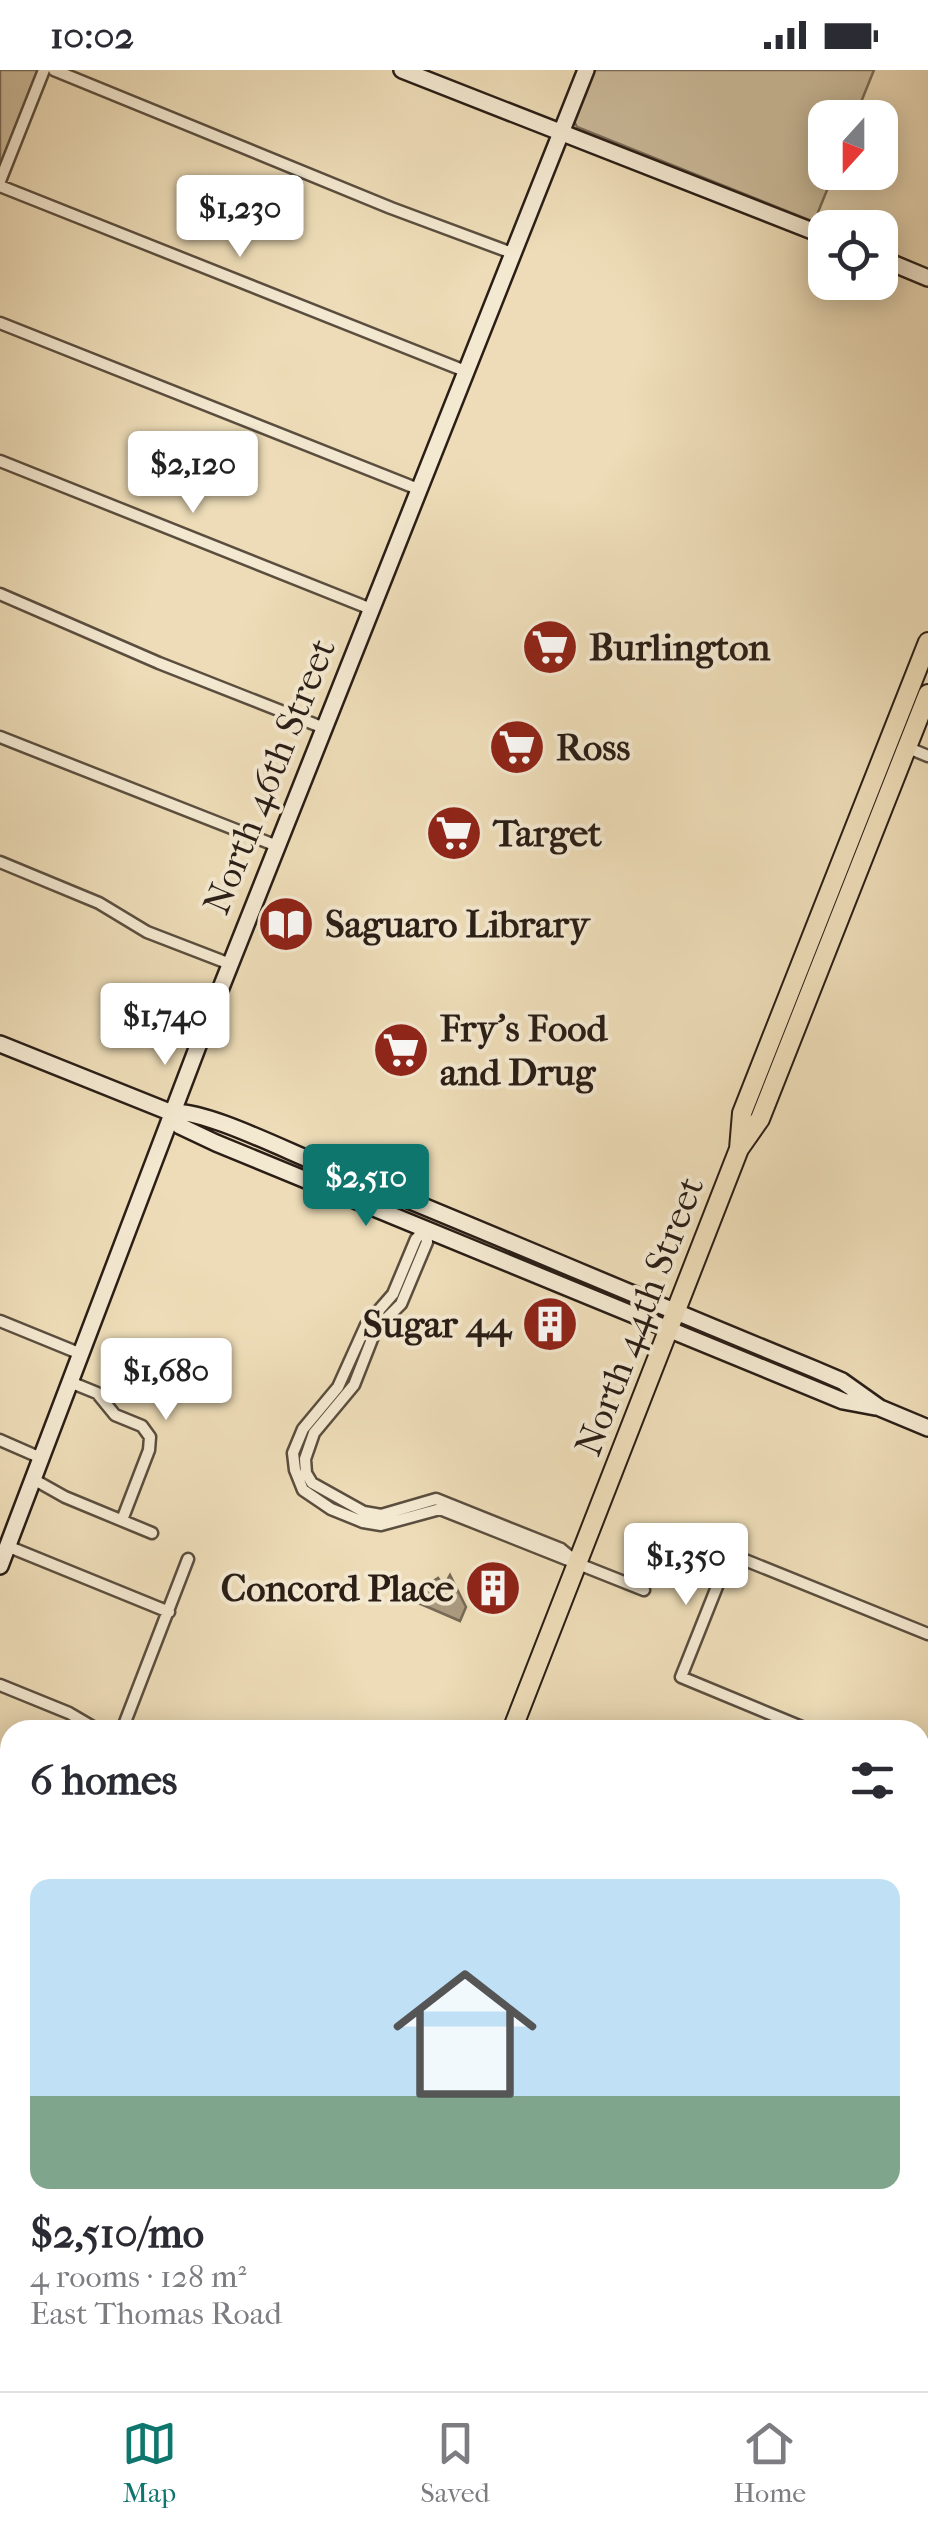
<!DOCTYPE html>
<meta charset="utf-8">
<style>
:root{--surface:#fff;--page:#f2f2f3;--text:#2b2b33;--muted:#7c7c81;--line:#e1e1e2;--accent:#0f766e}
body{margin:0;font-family:"IM FELL French Canon",serif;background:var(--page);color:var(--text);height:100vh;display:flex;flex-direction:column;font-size:38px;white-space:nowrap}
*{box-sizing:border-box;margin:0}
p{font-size:32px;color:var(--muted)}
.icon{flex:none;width:55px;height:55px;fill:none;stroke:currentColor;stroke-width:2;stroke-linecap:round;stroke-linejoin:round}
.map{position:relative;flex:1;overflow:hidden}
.details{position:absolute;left:0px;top:1650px;width:930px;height:672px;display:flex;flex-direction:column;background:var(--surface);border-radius:30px 30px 0 0;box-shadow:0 5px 25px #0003}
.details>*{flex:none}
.needle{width:65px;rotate:201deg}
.controls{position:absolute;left:808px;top:30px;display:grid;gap:20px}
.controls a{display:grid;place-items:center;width:90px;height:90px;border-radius:20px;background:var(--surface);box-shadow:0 5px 25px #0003;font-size:50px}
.price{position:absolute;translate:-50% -85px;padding:0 22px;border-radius:10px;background:#fff;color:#222;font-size:32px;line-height:65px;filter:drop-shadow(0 2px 5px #0008)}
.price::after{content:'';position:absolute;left:50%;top:60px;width:30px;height:22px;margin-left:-15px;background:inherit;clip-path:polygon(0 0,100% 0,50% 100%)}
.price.active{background:var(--accent);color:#fff}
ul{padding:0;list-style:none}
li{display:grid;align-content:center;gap:20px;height:530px;padding:0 30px}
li+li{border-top:2px solid var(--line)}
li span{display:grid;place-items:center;height:310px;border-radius:20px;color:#555}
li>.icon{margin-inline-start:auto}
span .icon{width:180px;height:180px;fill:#fffc;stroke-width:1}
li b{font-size:42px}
h2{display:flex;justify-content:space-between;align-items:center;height:120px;padding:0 30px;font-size:42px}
.status{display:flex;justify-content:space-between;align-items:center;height:70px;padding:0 50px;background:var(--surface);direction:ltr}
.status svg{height:28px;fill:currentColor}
.dock{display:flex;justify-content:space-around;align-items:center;height:140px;border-top:2px solid var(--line);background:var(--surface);font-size:28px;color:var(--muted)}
.dock a{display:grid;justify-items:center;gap:5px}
.dock .active{color:var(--accent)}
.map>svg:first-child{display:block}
.green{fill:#ccbc9c;stroke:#7b6d59;stroke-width:2.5}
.water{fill:#ab9b80;stroke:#776956;stroke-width:2.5}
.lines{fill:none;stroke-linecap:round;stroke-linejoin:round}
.street-casing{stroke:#5b4e3e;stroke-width:15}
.secondary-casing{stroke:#2a1e16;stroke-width:20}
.primary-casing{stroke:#2a1e16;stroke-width:22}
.street{stroke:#f3e8d0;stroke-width:10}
.secondary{stroke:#f3e8d0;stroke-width:15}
.primary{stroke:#eddcb7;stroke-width:18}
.labels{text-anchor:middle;stroke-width:8;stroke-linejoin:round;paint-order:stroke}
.poi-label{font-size:38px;font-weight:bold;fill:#2a1e16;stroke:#f3e8d0;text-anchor:start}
.street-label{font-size:38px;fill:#2a1e16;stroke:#f3e8d0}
</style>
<div class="status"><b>10:02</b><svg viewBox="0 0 49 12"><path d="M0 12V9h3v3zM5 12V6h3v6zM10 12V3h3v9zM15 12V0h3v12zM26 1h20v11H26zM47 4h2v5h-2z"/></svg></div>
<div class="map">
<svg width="928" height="2321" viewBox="0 0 928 2321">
<rect width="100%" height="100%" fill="#eddcb7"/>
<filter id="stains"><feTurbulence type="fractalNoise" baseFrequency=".002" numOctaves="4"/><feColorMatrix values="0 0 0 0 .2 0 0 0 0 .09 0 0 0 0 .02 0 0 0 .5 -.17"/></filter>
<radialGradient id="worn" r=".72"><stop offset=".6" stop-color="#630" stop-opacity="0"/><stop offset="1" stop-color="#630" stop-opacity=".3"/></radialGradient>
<!-- green -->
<path class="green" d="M0,0H39L0,100Z
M592,0H874L855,47L825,48V102L834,103L814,152L577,57L573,49Z"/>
<!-- water -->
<path class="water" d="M450,1505L466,1537L460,1551L416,1532L421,1519L438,1508L441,1512H446Z"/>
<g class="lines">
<!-- street casing -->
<g class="street-casing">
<path id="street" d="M54,0L391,138L512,183
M0,111L44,0
M0,116L465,301
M0,253L418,419
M0,391L371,539
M0,524L159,593L324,658
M0,667L277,776
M906,677L928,686
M0,792L99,833L147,862L230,894
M426,1158L416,1169L393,1224L366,1255L338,1317L303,1359L293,1383L295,1400L303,1420L331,1439L363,1452L381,1455L440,1439L644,1520
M426,1158L427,1172L401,1234L376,1259L354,1315L314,1363L305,1389L306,1403L312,1413L364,1442L381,1445L436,1429L561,1479L573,1489
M0,1251L81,1284
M70,1312L97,1323L115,1345L142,1356L150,1367L149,1380L122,1450
M0,1370L41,1388
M33,1409L65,1427L152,1463
M7,1476L169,1542
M0,1615L69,1643L98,1660
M122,1660L188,1489
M809,1660L681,1607L730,1484L928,1564
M920,1706L928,1709
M0,1757L10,1761
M920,1850L928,1854
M0,1976L10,1950
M920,2002L928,2006
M920,2041L928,2021
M726,2312L746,2321
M35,2321L38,2312
M812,2321L815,2312"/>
</g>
<!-- secondary casing -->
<g class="secondary-casing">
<path id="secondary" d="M402,0L825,166
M880,188L928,208
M0,974L172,1043C198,1037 285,1080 315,1092C482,1159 647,1231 814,1299L842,1311L880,1338L928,1358
M172,1043L180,1056L216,1073L843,1331L875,1337
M0,1496L201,968L586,0
M0,2127L10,2131
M447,2312L466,2321"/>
</g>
<!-- primary casing -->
<g class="primary-casing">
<path id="primary" d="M739,1079L760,1049L928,624
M512,1660L739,1079L742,1043L928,572
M256,2321L259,2312"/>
</g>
<!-- street -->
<use href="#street" class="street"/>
<!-- secondary -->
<use href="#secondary" class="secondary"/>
<!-- primary -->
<use href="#primary" class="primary"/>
</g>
<!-- icons -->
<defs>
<g id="supermarket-disc" transform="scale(2.875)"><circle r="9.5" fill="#8f2418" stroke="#f3e8d0"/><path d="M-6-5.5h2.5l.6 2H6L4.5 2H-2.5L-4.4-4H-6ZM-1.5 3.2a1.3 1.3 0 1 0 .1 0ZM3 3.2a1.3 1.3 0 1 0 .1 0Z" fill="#fff"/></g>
<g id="library-disc" transform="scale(2.875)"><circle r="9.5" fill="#8f2418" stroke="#f3e8d0"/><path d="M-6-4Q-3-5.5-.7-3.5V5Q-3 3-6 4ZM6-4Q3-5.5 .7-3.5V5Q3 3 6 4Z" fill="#fff"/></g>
<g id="building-disc" transform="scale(2.875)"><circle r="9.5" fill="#8f2418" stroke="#f3e8d0"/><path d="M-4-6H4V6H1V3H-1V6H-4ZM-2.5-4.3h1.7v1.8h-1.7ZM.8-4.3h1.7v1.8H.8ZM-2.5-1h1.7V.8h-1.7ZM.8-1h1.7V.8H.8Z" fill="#fff"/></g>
</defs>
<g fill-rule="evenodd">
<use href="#supermarket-disc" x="550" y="577"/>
<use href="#supermarket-disc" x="517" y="677"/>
<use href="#supermarket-disc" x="454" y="763"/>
<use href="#library-disc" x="286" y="854"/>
<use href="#supermarket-disc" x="401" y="980"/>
<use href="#building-disc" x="550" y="1254"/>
<use href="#building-disc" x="493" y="1518"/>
</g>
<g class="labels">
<!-- poi labels -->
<g class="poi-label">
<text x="589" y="590">Burlington</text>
<text x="556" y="690">Ross</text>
<text x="493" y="776">Target</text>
<text x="325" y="867">Saguaro Library</text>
<text x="440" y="971">Fry's Food<tspan x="440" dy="44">and Drug</tspan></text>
<text x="511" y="1267" text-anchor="end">Sugar 44</text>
<text x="454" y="1531" text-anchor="end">Concord Place</text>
</g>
<!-- street labels -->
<g class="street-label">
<text transform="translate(269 706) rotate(-68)" y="13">North 46th Street</text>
<text transform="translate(639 1246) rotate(-69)" y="13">North 44th Street</text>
</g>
</g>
<rect width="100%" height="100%" filter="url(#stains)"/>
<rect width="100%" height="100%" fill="url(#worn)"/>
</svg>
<div class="controls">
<a><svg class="needle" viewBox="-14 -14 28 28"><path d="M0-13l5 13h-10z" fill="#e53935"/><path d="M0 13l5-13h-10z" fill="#7c7c81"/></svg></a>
<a><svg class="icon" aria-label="locate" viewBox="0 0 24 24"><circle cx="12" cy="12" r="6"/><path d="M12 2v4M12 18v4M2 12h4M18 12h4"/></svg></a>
</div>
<b class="price" style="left:240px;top:190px">$1,230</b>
<b class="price" style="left:193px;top:446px">$2,120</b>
<b class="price" style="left:165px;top:998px">$1,740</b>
<b class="price active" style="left:366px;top:1159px">$2,510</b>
<b class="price" style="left:166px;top:1353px">$1,680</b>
<b class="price" style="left:686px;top:1538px">$1,350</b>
<section class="details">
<h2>6 homes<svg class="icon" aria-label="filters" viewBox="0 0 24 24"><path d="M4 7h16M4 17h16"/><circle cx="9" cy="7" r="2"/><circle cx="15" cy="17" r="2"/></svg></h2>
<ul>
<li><span style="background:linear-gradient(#bfe0f5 70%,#7fa58c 0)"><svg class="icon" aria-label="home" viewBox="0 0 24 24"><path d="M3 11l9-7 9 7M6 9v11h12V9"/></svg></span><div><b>$2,510/mo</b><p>4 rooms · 128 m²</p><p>East Thomas Road</p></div></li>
</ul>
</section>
</div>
<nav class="dock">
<a class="active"><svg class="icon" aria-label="map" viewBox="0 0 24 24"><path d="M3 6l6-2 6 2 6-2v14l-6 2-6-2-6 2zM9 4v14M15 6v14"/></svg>Map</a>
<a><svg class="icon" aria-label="saved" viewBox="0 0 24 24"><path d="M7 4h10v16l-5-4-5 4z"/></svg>Saved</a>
<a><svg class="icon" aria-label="home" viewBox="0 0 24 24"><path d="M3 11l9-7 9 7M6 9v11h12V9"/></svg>Home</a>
</nav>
